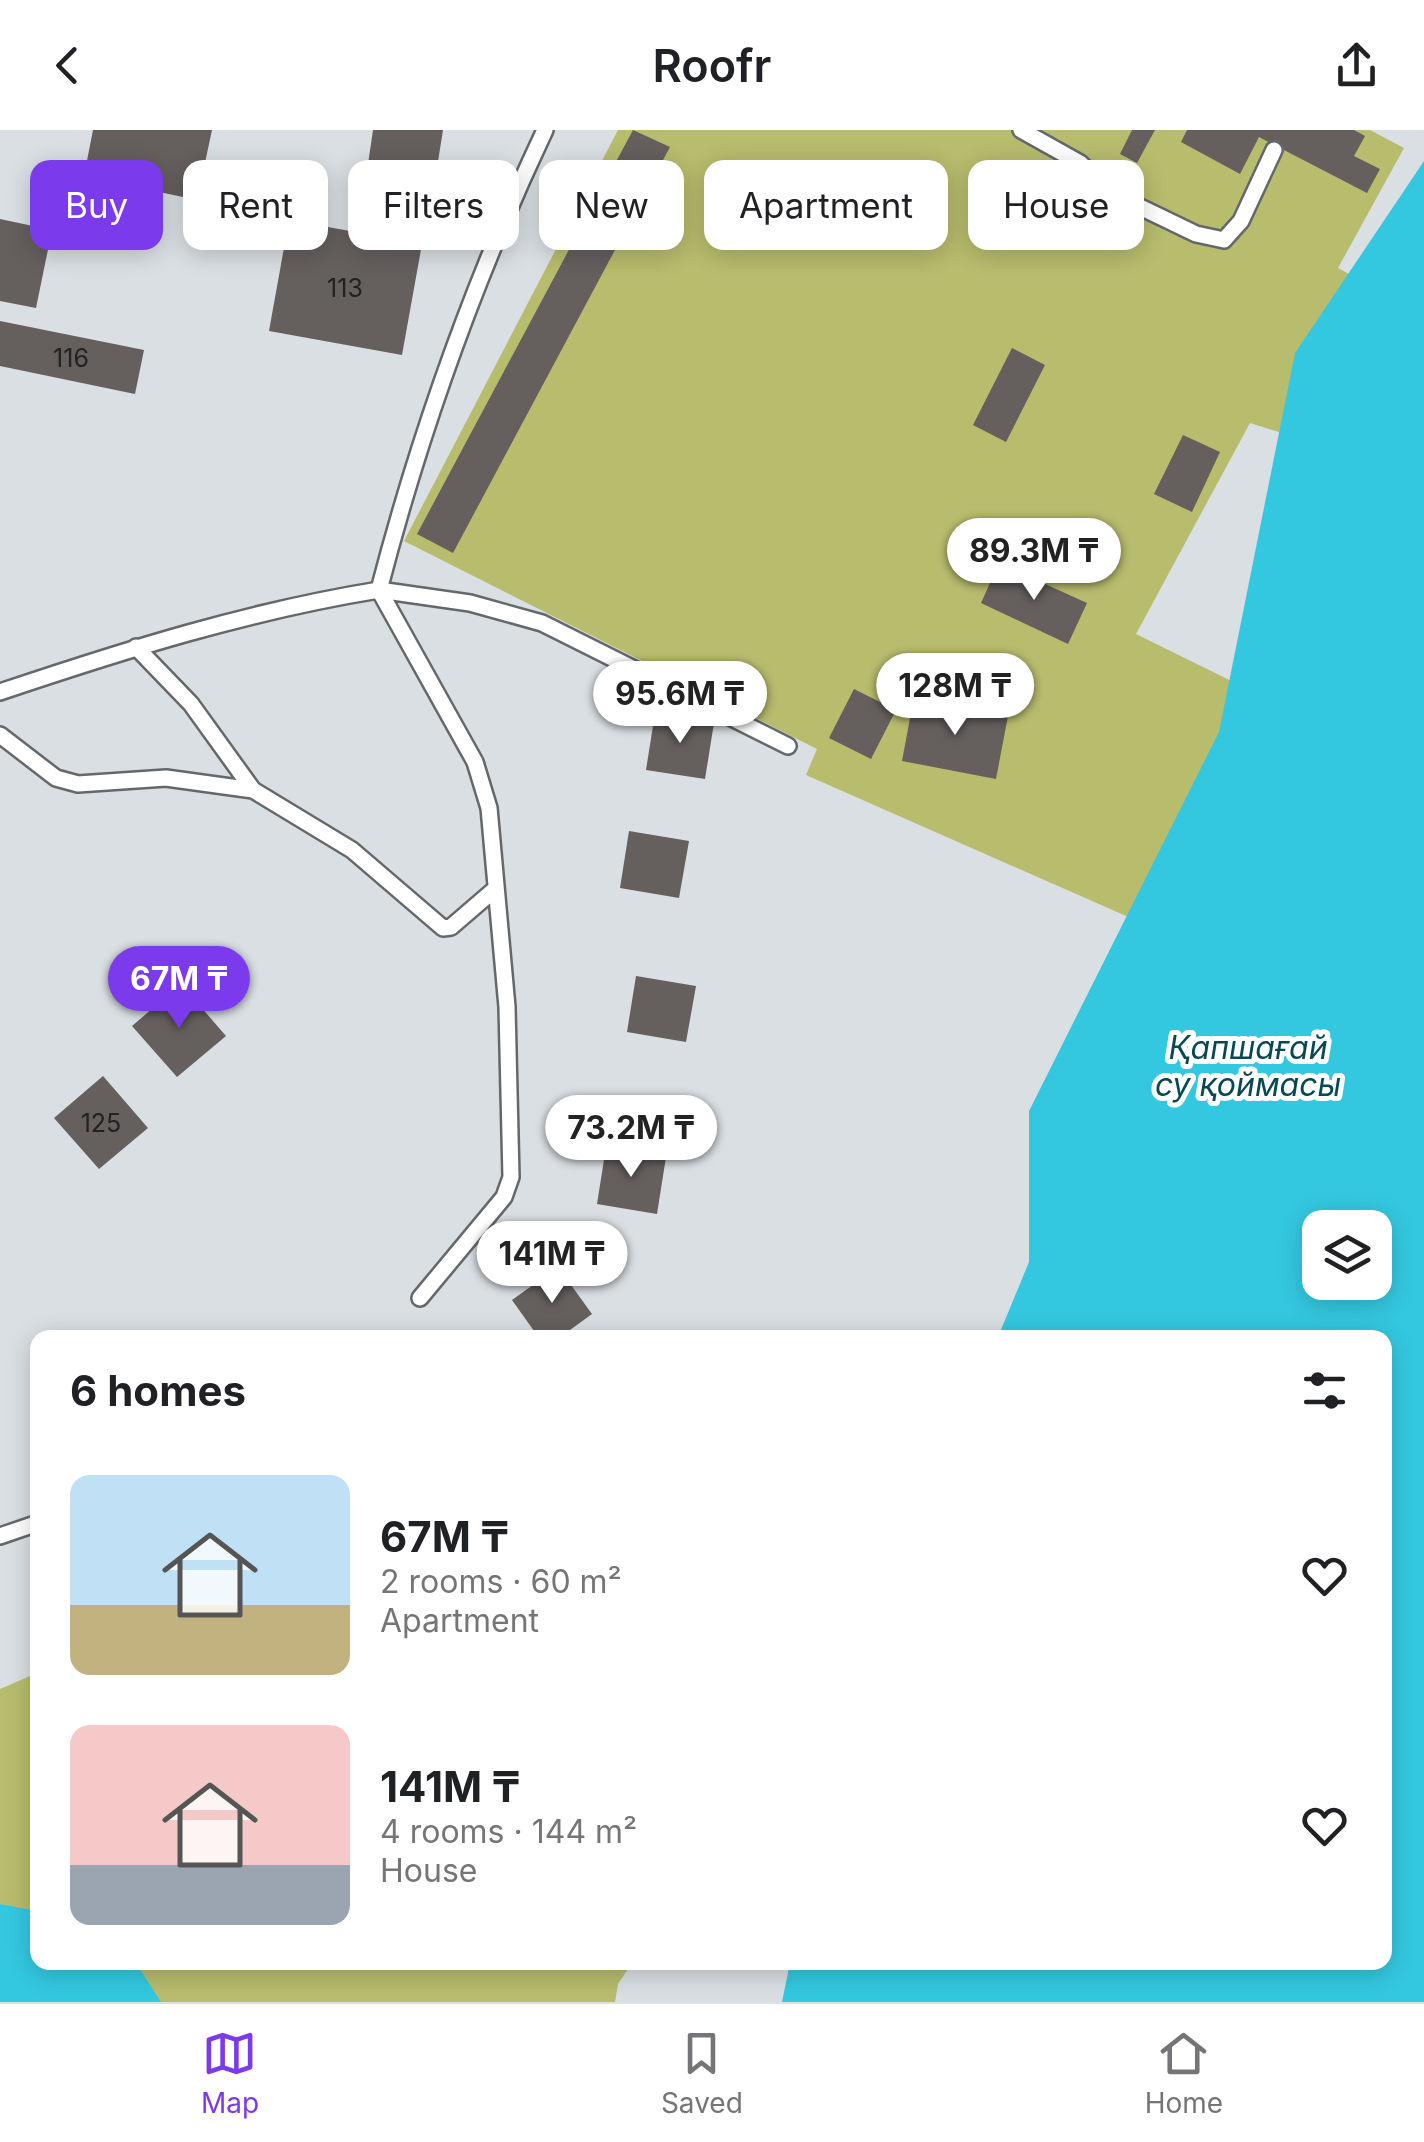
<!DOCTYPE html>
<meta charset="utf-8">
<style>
:root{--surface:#fff;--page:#f6f6f6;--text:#202124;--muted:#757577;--line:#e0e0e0;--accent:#7c3aed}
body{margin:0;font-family:Inter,sans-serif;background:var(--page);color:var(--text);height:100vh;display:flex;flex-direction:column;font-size:38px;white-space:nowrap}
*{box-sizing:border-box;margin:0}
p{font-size:32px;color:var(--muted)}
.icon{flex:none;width:55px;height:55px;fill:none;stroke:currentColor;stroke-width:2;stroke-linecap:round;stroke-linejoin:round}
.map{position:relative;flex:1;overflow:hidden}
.details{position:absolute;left:30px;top:1200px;width:1362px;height:640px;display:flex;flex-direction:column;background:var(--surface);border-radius:20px;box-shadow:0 5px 25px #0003}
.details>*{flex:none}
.banner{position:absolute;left:30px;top:30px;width:1365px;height:90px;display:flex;gap:20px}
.buttons{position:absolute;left:1302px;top:1080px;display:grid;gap:20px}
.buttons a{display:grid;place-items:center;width:90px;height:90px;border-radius:20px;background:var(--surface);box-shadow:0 5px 25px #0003;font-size:50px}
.price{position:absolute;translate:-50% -85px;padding:0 22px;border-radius:35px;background:#fff;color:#222;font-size:32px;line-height:65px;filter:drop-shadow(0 2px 5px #0008)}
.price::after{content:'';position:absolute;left:50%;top:60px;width:30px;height:22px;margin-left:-15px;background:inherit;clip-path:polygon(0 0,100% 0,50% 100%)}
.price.active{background:var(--accent);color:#fff}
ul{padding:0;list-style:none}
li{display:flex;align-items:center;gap:30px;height:250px;padding:0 40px}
li span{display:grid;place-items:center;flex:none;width:280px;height:200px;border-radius:20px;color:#555}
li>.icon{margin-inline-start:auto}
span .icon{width:120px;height:120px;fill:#fffc;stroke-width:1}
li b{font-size:42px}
h2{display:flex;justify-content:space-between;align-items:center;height:120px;padding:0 40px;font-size:42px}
.chip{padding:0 35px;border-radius:20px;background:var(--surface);box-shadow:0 5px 25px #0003;font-size:35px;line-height:90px}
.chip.active{background:var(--accent);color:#fff}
header{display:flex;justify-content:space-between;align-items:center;height:130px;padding:0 40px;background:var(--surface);font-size:45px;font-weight:600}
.menu{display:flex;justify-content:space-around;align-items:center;height:140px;border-top:2px solid var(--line);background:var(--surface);font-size:28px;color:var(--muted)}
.menu a{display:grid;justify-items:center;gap:5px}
.menu .active{color:var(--accent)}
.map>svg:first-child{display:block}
.green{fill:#b8bc6d}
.water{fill:#33c8e0;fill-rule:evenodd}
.building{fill:#655f5e}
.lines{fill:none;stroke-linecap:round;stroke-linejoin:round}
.lane-casing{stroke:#64686b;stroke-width:20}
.lane{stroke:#fff;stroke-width:15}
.labels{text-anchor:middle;stroke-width:10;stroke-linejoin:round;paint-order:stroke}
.number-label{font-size:25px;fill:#222223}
.water-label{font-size:32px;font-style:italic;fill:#074852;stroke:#fff}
</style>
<header><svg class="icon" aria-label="back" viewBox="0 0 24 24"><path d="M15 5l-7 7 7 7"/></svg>Roofr<svg class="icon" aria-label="share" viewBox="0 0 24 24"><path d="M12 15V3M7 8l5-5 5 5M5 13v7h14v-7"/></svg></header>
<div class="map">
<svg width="1424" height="1872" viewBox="0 0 1424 1872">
<rect width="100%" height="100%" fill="#dadfe3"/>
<!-- green -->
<path class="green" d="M618,0H1370L1404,18L1338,138L1364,152L1285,304L1250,293L1136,504L1276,573L1201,819L806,645L817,619L404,411Z
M37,1543L38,1832L632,1833L618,1854L615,1872H0V1559Z"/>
<!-- water -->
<path class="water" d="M1424,31V1872H782L790,1833L1385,1832V1208L998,1207L1029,1132V981L1219,602L1295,223ZM1320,1098H1375V1152H1320Z
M0,1774L37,1781L38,1832L136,1833L161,1872H0Z"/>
<!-- building -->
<path class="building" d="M93,0H212L197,70L84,46Z
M373,0H443L436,44L368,34Z
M633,0L670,17L453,423L417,404Z
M1132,0H1155L1137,33L1120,24Z
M1187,0H1354L1365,6L1354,26L1380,39L1367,63L1259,7L1240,44L1181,12Z
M0,89L52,100L36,178L0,171Z
M289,90L422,114L402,225L269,201Z
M0,191L144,220L135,264L0,236Z
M1012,218L1045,235L1006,312L973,295Z
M1183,305L1220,322L1192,382L1154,364Z
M999,433L1087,473L1068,514L981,473Z
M854,559L896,580L871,629L829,608Z
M914,567L1008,586L996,649L902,631Z
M655,583L714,593L705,649L646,640Z
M629,701L689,711L679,768L620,758Z
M636,846L696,856L686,912L627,902Z
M181,854L226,906L177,947L132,896Z
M103,946L148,998L99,1039L54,988Z
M606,1017L666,1027L657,1084L597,1074Z
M558,1137L592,1184L559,1208H539L512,1170Z"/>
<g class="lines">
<!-- lane casing -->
<g class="lane-casing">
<path id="lane" d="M1021,0L1080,33L1111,63L1196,104L1224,110L1241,91L1274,20
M379,460L475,632L489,678L507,877L511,1047L504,1067L420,1168
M379,460L470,473L542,493L788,616
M136,517L191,574L253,660
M0,562C125,520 249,481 379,460C420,302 475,148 545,0
M0,605L56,648L78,654L166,648L253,660L352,720L443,798L451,797L494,760
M0,1406L38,1393"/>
</g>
<!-- lane -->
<use href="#lane" class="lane"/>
</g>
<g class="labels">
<!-- number labels -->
<g class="number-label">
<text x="345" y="167">113</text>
<text x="71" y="237">116</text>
<text x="101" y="1002">125</text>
</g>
<!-- water labels -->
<g class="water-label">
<text x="1248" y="929">Қапшағай<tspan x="1248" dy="37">су қоймасы</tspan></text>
</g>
</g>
</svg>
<div class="buttons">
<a><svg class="icon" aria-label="layers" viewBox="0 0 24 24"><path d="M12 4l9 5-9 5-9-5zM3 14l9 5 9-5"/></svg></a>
</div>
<b class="price" style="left:1034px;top:473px">89.3M ₸</b>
<b class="price" style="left:955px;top:608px">128M ₸</b>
<b class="price" style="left:680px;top:616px">95.6M ₸</b>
<b class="price active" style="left:179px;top:901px">67M ₸</b>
<b class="price" style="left:631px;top:1050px">73.2M ₸</b>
<b class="price" style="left:552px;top:1176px">141M ₸</b>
<div class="banner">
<a class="chip active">Buy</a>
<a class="chip">Rent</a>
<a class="chip">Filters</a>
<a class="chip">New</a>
<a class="chip">Apartment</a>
<a class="chip">House</a>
</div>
<section class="details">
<h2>6 homes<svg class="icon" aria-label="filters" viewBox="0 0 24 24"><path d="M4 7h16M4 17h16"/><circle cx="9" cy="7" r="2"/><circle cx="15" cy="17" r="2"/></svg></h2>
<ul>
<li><span style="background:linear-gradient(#bfe0f5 65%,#c2b280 0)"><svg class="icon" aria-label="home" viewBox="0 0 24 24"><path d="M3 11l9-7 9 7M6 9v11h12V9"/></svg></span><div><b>67M ₸</b><p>2 rooms · 60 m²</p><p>Apartment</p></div><svg class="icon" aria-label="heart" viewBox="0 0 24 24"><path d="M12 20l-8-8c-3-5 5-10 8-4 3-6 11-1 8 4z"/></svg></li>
<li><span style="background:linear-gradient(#f6c9c9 70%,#9aa5b1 0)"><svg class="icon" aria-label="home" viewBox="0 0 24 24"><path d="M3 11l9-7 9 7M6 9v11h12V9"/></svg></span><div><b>141M ₸</b><p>4 rooms · 144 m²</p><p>House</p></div><svg class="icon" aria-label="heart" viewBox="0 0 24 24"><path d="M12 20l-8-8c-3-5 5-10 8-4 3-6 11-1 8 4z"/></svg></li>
</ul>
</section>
</div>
<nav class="menu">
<a class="active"><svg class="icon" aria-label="map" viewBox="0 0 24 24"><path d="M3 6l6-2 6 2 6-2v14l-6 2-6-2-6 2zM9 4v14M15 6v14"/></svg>Map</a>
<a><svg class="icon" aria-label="saved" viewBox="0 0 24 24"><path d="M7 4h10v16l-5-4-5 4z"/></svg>Saved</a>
<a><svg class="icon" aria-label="home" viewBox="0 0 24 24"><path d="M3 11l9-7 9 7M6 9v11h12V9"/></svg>Home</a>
</nav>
